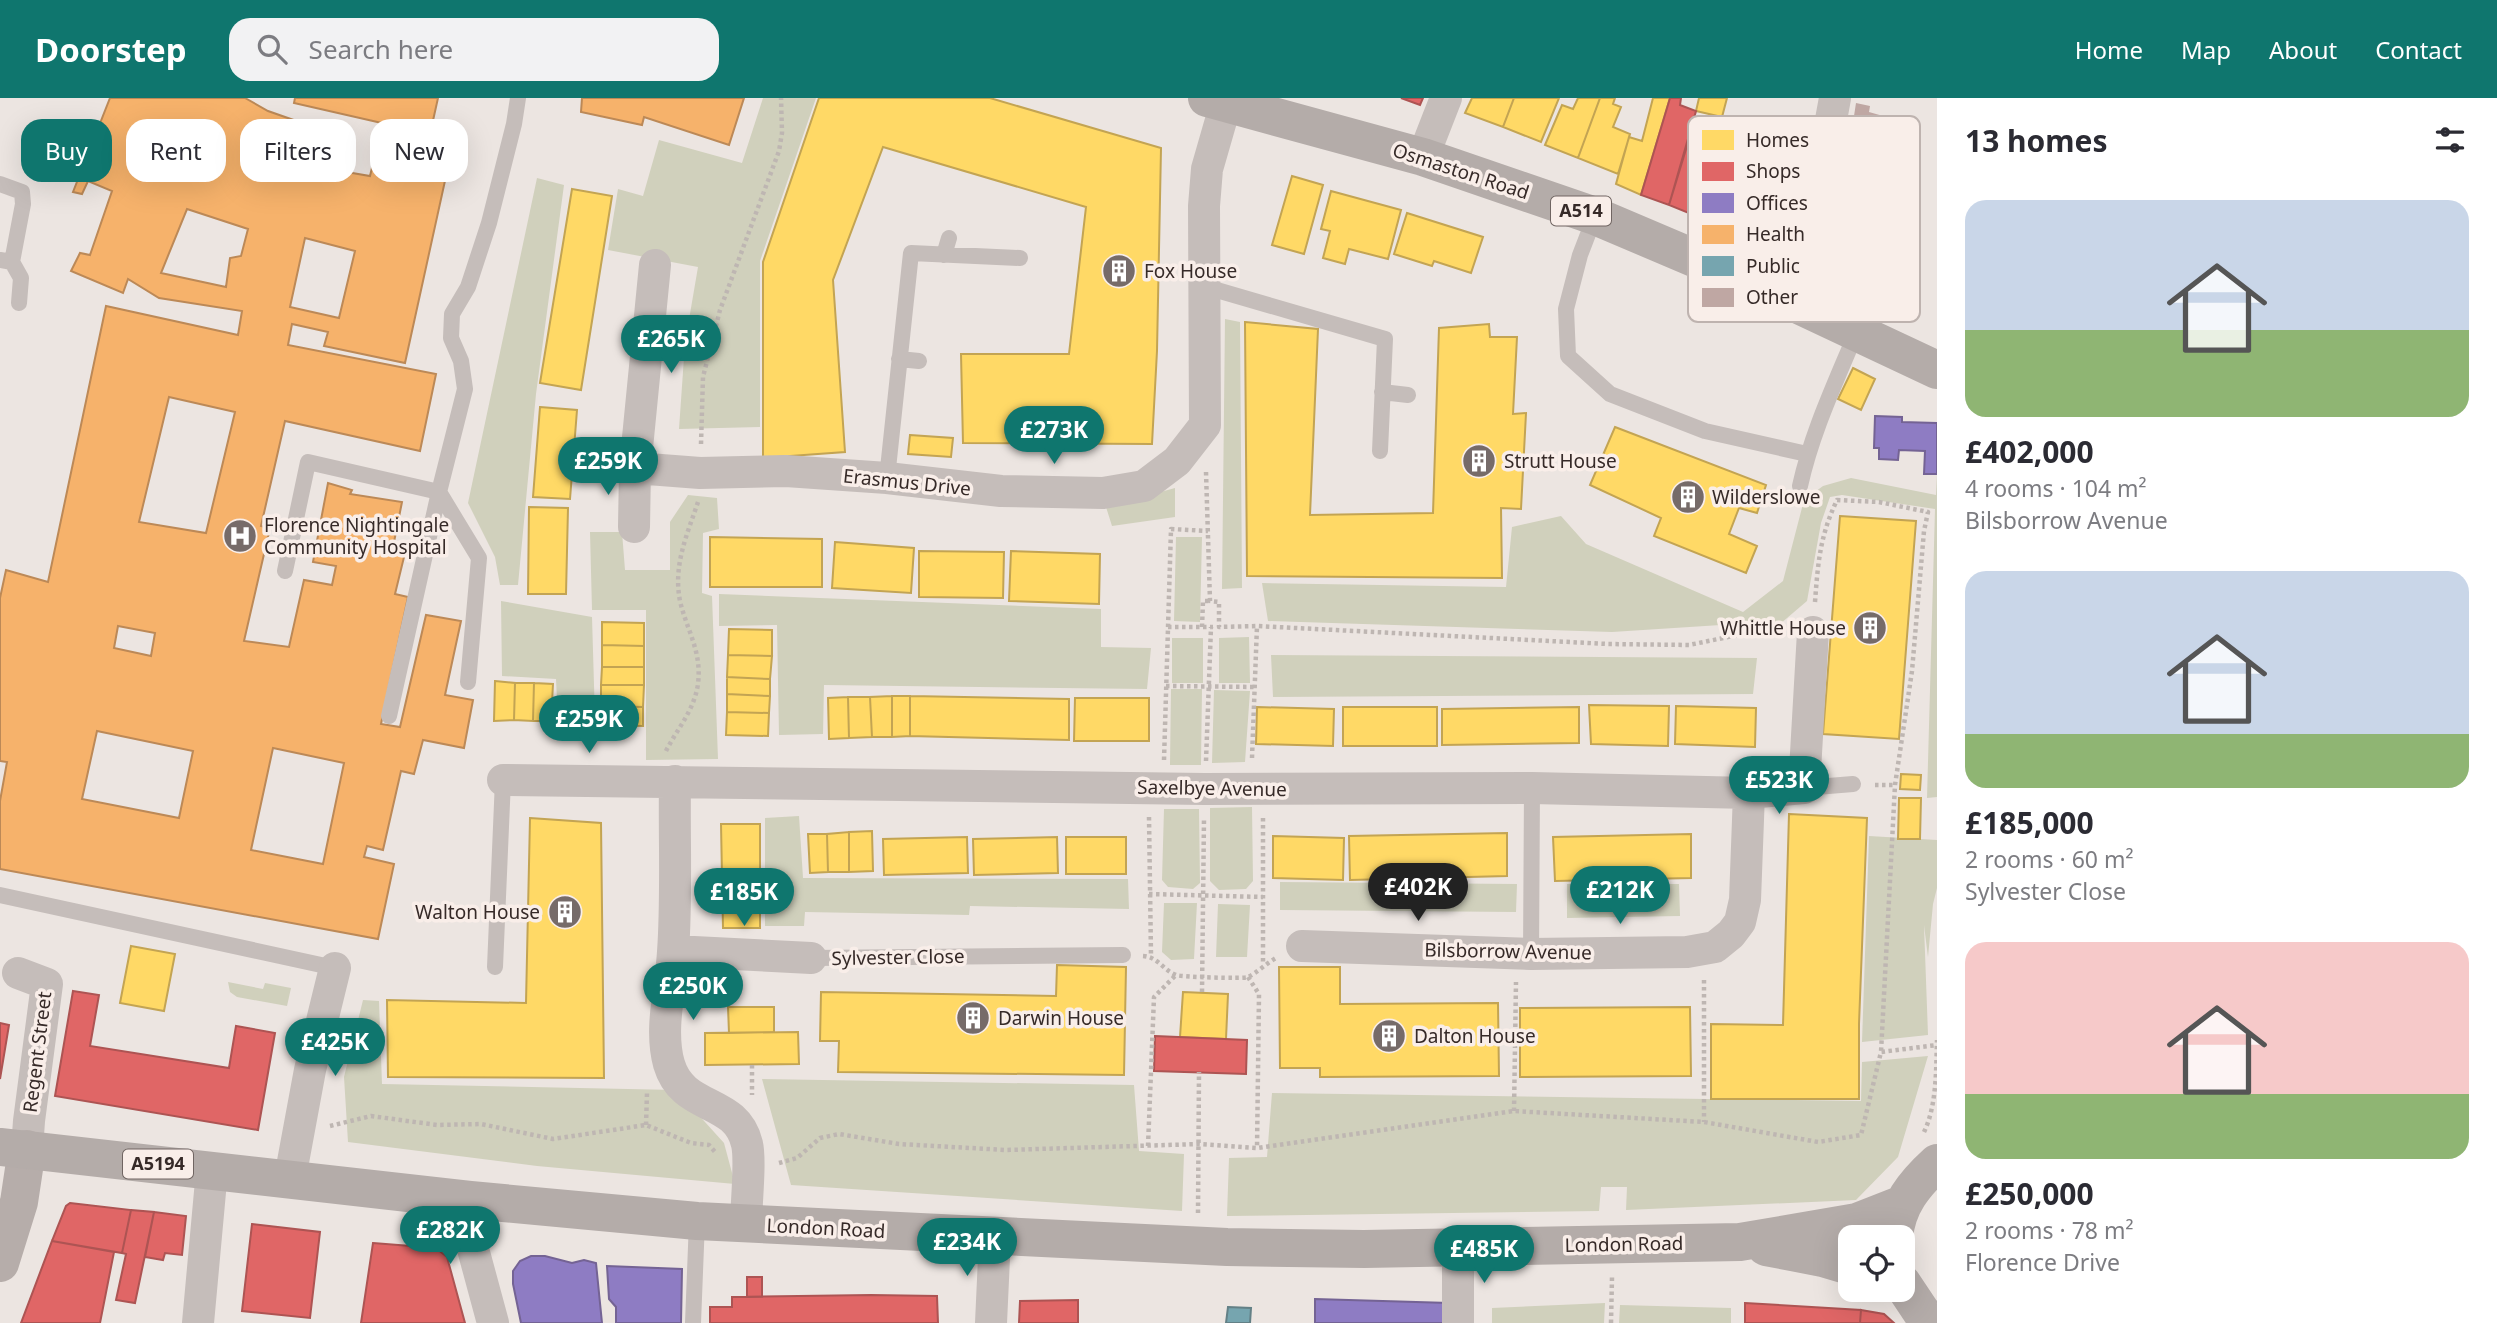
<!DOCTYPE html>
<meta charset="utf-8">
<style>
:root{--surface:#fff;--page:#f2f2f3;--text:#2b2b33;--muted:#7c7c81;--accent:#0f766e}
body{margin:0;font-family:"Noto Sans",sans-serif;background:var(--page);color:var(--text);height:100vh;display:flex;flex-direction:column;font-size:26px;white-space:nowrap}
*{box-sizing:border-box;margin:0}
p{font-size:23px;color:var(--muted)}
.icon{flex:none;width:38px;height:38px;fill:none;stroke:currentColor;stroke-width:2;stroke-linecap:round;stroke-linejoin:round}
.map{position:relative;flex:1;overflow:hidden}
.side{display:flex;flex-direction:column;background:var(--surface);width:560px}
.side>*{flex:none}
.hud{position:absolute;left:21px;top:21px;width:665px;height:63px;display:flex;gap:14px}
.controls{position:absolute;left:1838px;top:1127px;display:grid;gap:14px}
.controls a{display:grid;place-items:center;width:77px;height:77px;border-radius:14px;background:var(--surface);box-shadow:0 7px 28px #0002;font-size:35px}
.price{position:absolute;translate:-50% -60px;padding:0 16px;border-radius:24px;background:var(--accent);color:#fff;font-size:23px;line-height:46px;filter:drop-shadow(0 2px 4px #0008)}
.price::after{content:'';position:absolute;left:50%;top:42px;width:21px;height:16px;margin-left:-10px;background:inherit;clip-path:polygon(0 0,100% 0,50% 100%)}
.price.current{background:#222;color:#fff}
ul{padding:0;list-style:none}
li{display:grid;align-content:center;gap:14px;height:371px;padding:0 28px}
li span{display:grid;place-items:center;height:217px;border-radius:21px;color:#555}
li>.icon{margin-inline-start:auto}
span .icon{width:126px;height:126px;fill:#fffc;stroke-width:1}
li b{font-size:30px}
h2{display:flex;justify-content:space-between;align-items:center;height:84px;padding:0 28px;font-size:30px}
.pill{padding:0 24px;border-radius:21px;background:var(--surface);box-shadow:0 7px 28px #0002;font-size:24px;line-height:63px}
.pill.current{background:var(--accent);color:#fff}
header{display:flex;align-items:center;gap:42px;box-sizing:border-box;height:98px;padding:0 35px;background:var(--accent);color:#fff}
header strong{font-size:33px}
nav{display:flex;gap:38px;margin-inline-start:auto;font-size:24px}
.search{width:490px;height:63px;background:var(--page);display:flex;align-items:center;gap:18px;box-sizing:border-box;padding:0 24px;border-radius:21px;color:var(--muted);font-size:26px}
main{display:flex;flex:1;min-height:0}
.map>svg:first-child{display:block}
.green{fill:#d0d0bc}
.homes{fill:#ffd966;stroke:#c3a453;stroke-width:2}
.shops{fill:#e06666;stroke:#ad5453;stroke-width:2}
.offices{fill:#8e7cc3;stroke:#746394;stroke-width:2}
.health{fill:#f6b26b;stroke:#bc8957;stroke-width:2;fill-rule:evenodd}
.public{fill:#76a5af;stroke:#638086;stroke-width:2}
.building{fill:#bfa7a3}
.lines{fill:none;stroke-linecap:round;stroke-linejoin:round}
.path{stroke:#beb6b2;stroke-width:4.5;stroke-dasharray:3.5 3.5;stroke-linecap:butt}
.lane{stroke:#c5bdba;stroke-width:16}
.street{stroke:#c5bdba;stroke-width:32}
.secondary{stroke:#b6adaa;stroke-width:38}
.primary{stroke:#b4aca9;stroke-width:38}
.labels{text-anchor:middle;stroke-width:7;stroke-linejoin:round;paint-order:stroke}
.shield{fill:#f9eee9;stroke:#706562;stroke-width:2}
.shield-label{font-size:18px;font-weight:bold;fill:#362a28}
.street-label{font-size:19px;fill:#362a28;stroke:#f9eee9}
.poi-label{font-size:19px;fill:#362a28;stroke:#f9eee9;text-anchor:start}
.key{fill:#f9eee9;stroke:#beb3af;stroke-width:2}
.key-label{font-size:19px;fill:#362a28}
</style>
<header>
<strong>Doorstep</strong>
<div class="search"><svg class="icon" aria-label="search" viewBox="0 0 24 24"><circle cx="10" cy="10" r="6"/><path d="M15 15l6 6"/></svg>Search here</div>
<nav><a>Home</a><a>Map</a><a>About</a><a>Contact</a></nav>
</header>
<main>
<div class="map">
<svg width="1937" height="1225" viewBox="0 0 1937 1225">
<rect width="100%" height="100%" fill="#ece5e1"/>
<!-- green -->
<path class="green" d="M763,0H816L760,163V329L679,331L685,245L698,169L608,152L618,91L643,98L659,42L742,65Z
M537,80L564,87L536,296L518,487H500L495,459L468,405Z
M1225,221L1240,224L1242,490L1222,491Z
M1937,376V699L1927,700L1935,411L1842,397L1830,399L1821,425L1807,503L1780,526H1736L1612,534L1268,523L1262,485L1506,489L1512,429L1561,418L1586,446L1743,514L1783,483L1804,402L1823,388L1851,380L1936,397Z
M1175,390V419L1112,428L1106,409Z
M688,397L717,400L719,431L703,435L702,495L712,498L718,661L646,662V512H592L590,434H622L625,472H670V424Z
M1176,439H1202L1200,524L1174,523Z
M719,496L1101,511V549L1151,550L1147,591L824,587L823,636L779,637L777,527L719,528Z
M501,503L592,519L595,621L558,623L556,581L502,578Z
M1249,539L1250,585H1219V540Z
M1172,540H1203V585H1172Z
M1271,557L1757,560L1753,596L1273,599Z
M1171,591H1202L1201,667H1170Z
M1214,592L1250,593L1245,664L1212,665Z
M1252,709L1253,783L1246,791L1219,792L1210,783V710Z
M1164,711H1199L1200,785L1193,791L1168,789L1162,782Z
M799,718L803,780L1128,781L1129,811L970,808L969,817L805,814L804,828H765V720Z
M1869,738L1937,742V790L1933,806L1928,859L1924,827L1928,937L1862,944Z
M1280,784L1517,786L1516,814L1280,812Z
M1567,786H1679L1680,818L1567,820Z
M1164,805H1197L1194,861L1171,862L1162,854Z
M1218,806L1250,807L1247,859H1216Z
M228,884L263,891L265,885L291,890L287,908L237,899L230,894Z
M363,902L379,903L382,986L676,992L724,1045L735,1086L537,1068L348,1044L344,979Z
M1928,958L1898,1059L1856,1102L1626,1112L1627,1089H1601L1599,1113L1227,1118L1229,1060L1267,1059L1272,995L1861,1003L1862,964Z
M762,981L1134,987L1139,1053L1184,1056L1182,1113L791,1087Z
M1605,1205L1604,1225H1492V1210Z
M1620,1207L1731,1210V1225H1619Z"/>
<!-- homes -->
<path class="homes" d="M819,0H990L1161,50L1157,253L1152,346L963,345L961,256H1069L1086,109L883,49L833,182L845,354L763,360V164Z
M1472,0H1514L1503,29L1465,15Z
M1514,0H1559L1541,44L1503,29Z
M1578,0H1600L1578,60L1545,47L1562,7L1573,11Z
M1600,0H1615L1613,6L1621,9L1613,29L1630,36L1618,76L1578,60Z
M1653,0H1670L1641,97L1616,86L1629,39L1642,43Z
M1699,0H1727L1722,19L1696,13Z
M1292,78L1323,87L1304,156L1272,147Z
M572,91L612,98L581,292L540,285Z
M1331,93L1401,112L1388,161L1349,151L1345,166L1323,160L1330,133L1321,131Z
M1407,115L1483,139L1471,175L1434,163L1432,168L1394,156Z
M1245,224L1318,231L1310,417L1433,415L1439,230L1489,226L1490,239H1517L1513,316L1526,315L1521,411L1501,410L1502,480L1247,478Z
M1853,270L1875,281L1861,312L1838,301Z
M540,309L577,312L570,401L533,399Z
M1615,329L1766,387L1757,415L1739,410L1729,436L1757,448L1746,475L1654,438L1661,420L1590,387Z
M910,337L953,340L951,359L908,356Z
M529,409L568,410L566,496H528Z
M1840,418L1916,423L1899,641L1823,636Z
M710,439L822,441V489H710Z
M835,444L914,450L911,495L832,490Z
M919,453L1004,454L1003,500L919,499Z
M1011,453L1100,456L1099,506L1009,503Z
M602,524L644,525V548L602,547Z
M729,531L772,532V558L728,557Z
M602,547L644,548V569H602Z
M728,557L772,558L770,581L727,579Z
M602,569H644V587H601Z
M727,579L770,581V598L727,596Z
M495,583L515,585L514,622L494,623Z
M515,585H534L533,623L514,622Z
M534,585L553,586L551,623H533Z
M601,587H644L643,609L601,608Z
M727,596L770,598L769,615L727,614Z
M892,598V639H872L870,599Z
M892,598H910V638L892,639Z
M910,598L1069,601V642L910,638Z
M848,599L849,640L829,641L828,600Z
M848,599H870L872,639L849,640Z
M1075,600H1149V643H1074Z
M1589,607L1669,608L1668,648L1591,646Z
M601,608L643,609V628L601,627Z
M1676,608L1756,610L1755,649L1675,646Z
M1257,609L1334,611L1333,648L1256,646Z
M1343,609H1437V648H1343Z
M1579,609V645L1442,647V611Z
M727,614L769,615L768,638L726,637Z
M1901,676L1921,677L1920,692L1900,691Z
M1899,700H1921L1920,741H1898Z
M1789,716L1867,720L1859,926V1001H1711V926L1783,927Z
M530,720L601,725L604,980L388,979L387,902L526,905Z
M721,726H760V830H723Z
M872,733L873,773L849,774V734Z
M849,734V774H828L827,736Z
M1507,735V778L1350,782L1349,738Z
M808,736H827L828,774L810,775Z
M1691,736V780L1555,783L1553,739Z
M1273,738L1344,740L1343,782L1273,780Z
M967,739L968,775L884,777L883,741Z
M1057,739L1058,775L974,777L973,741Z
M1066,739H1126V776H1066Z
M131,848L175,856L164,913L120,905Z
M1057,867L1126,869L1124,977L838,974L839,943H820L821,894L1056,898Z
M1279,869H1340V906L1498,905L1499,978L1320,979V970H1280Z
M1183,894L1228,896L1226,941L1180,939Z
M728,909H774V934L729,935Z
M1690,909L1691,978L1520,979V910Z
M798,934L799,966L705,967V935Z"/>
<!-- shops -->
<path class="shops" d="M1401,0H1423L1420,7Z
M1670,0H1681L1680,7L1696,13L1669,107L1641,97Z
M1704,30L1722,36L1696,118L1669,107L1690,38L1700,42Z
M73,893L99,897L90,948L229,970L236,928L275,935L258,1032L55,998Z
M0,925L9,927L0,981Z
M1155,938L1247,942L1246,976L1154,973Z
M70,1105L131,1112L122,1155L52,1143L66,1108Z
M131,1112L154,1114L135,1205L116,1202L126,1156L122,1155Z
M154,1114L186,1118L182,1157L165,1155L163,1162L145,1159Z
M252,1126L320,1134L310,1220L242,1213Z
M52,1143L114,1154L100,1225H21Z
M373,1145L436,1150L447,1159L465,1225H361Z
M747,1179H762V1199H747Z
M871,1197L937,1198L938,1225H710V1209H732V1199Z
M1078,1202V1225H1019L1020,1203Z
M1745,1205L1861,1212L1860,1225H1745Z
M1861,1212L1884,1216L1894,1225H1860Z"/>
<!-- offices -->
<path class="offices" d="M1875,318L1902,319V324L1937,325V376H1924L1925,353L1899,352L1898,362L1879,361V350H1874Z
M531,1158H545L572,1165L584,1162L596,1165L602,1225H521L513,1186V1173L520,1163Z
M607,1168L682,1171L681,1225H616V1209L609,1201Z
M1315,1201L1449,1205L1448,1225H1315Z"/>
<!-- health -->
<path class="health" d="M110,0H245L268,13L322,32L319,42L335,45L329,71L370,78L378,45L450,60L405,265L324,248L328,234L292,226L288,247L436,276L420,353L285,323L261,428L270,430L244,543L289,549L304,482L332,487L336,468L313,464L328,385L352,392L350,396L402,404L392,454L405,455L395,496L408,499L381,626L400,629L426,517L461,523L445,597L473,602L464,650L423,642L414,676L401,673L383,752L367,748L364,759L394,766L378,841L0,771V703L7,664L0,663V500L6,472L48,484L106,208L238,237L242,213L159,200L128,181L123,195L71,173L80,155L90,157L112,93L88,83L82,96L73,94ZM187,111L248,131L241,158L230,160L226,189L161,175ZM305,140L355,153L339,220L290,209ZM169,299L235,314L206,435L139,424ZM118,528L155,535L151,558L114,550ZM97,633L193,653L179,720L82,701ZM273,650L344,665L323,766L251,752Z
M295,0H438L430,36L294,5Z
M582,0H744L729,47L644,19L642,27L581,14Z"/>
<!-- public -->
<path class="public" d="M1228,1209L1251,1210L1250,1225H1226Z"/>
<!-- building -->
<path class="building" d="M1856,5L1870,8L1869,14L1883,18V24L1886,25L1881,63L1887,64L1881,102L1910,105L1904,154L1896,152L1893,165L1889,171H1873L1869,168L1868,174L1860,179L1851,178L1847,172L1848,169L1843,168L1846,151L1834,148Z"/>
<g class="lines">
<!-- path -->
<path class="path" d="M701,346L703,279L720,212L779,53L782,35L781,0
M1206,374L1210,503L1219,504V529L1257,528L1608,546L1689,547L1772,530L1785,531
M1815,504C1818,464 1820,438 1837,402L1879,404L1928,414L1924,433L1912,573L1895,687L1881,954
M1168,529H1213
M1202,529L1203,503H1210
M1166,588L1255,589
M666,653C677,631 694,613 698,586C702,553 687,533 680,503C673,467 687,437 698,404
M1252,660L1257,528
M1164,662L1171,431L1208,433
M1206,663L1211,529
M1875,687H1895
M1149,719L1151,858
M1263,720V866
M1149,796L1263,799
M1143,858C1158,859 1163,872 1176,877C1181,879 1243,881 1248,879C1255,876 1267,865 1276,860
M1248,879L1259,896L1257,1050
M1704,882V1024
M1202,894L1204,720
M752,967V997
M1514,1013L1516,884
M646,1027L647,995
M330,1028L371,1018L437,1027L481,1026L553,1041L646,1027L691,1045L709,1047L716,1055
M1924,1034C1937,1007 1936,971 1937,942
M1148,1048L1154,899L1176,877
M779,1065L797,1060L820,1040L839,1036L899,1046L1006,1052L1199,1046L1257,1050L1514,1013L1704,1024L1818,1044L1861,1037L1881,954L1937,947
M1198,1115L1199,974
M1611,1225L1612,1179"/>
<!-- lane -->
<path class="lane" d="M0,86L22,94L23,106L12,164L0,162
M1595,118L1580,157L1566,211L1568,258L1610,296L1705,333L1807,356
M944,157L949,140
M12,164L21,180L19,205
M1203,188L1385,241L1380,353
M899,261L919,263
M1382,294L1408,297
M887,380L911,155L1020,160
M1800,388C1812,334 1835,286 1856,235
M285,473L308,364L439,394L479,460L468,584
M389,618L439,394L465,291L461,263L451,240L452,216L468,189L489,125L514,26L518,0
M1804,690L1853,686
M0,797L335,870
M1531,856L1532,690
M811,860L1123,857
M495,869L503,682
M693,1225L697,1123"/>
<!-- street -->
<path class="street" d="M1423,59L1446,0
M1805,164L1835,0
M655,167L635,370L700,375L786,373L887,380L1001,393L1103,395L1144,388L1177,363L1205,327L1204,108L1207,71L1226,5
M634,429L635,370
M503,682L1205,691L1532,690L1749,695L1804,690L1813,534
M675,683C674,740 677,798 673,854C671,890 659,931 669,966C683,1014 736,999 747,1046C751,1063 746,1107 746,1127
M1302,848L1531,856L1687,854L1715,849L1731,836L1740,824L1745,802L1749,695
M674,853L811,860
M18,875L47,886L29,1023L27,1051
M290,1080L310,972L335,870
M470,1102L473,1151L493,1225
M1458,1150V1225
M198,1225L212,1072
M991,1225L995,1138"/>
<!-- secondary -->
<path class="secondary" d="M0,1165L19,1104L27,1051"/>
<!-- primary -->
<path class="primary" d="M1207,0L1423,59L1595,118L1741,180L1937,272
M0,1049L470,1102L697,1123L1227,1149L1364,1151L1740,1144L1857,1124L1903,1106
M1894,1139C1897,1107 1914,1086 1937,1065
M1766,1149L1823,1160L1850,1168
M1902,1185L1922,1215L1934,1225"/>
</g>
<!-- icons -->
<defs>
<g id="building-disc" transform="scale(1.75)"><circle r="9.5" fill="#766b69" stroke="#f9eee9"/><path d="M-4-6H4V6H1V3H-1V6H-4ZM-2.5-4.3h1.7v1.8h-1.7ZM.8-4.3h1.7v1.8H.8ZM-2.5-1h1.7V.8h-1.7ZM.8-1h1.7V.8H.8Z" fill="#fff"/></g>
<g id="hospital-disc" transform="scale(1.75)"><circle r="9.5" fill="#766b69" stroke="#f9eee9"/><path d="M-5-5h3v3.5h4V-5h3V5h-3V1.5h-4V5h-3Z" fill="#fff"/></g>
</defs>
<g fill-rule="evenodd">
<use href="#building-disc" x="1119" y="173"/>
<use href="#building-disc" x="1479" y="363"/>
<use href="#building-disc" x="1688" y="399"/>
<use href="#hospital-disc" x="240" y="438"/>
<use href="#building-disc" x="1870" y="530"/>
<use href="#building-disc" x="565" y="814"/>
<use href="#building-disc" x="973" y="920"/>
<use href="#building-disc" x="1389" y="938"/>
</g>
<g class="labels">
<!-- shield labels -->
<g class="shield">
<rect x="1551" y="98.5" width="60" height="29" rx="5"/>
<rect x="123" y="1051.5" width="70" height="29" rx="5"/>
</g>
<g class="shield-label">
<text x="1581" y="119">A514</text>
<text x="158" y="1072">A5194</text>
</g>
<!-- street labels -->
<g class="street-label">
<text transform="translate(1461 73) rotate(18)" y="7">Osmaston Road</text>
<text transform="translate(907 384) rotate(6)" y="7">Erasmus Drive</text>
<text transform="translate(1212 690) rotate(1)" y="7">Saxelbye Avenue</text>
<text transform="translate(1508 853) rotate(1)" y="7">Bilsborrow Avenue</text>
<text transform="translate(898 859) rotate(-1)" y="7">Sylvester Close</text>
<text transform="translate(37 954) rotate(-83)" y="7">Regent Street</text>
<text transform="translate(826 1130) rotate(3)" y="7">London Road</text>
<text transform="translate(1624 1146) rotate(-1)" y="7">London Road</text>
</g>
<!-- poi labels -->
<g class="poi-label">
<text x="1144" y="180">Fox House</text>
<text x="1504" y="370">Strutt House</text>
<text x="1712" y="406">Wilderslowe</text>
<text x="264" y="434">Florence Nightingale<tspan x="264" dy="22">Community Hospital</tspan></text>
<text x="1846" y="537" text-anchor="end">Whittle House</text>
<text x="540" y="821" text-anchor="end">Walton House</text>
<text x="998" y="927">Darwin House</text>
<text x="1414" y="945">Dalton House</text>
</g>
</g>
<!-- legend -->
<rect x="1688" y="18" width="232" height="206" rx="10" class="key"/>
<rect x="1702" y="32" width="32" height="20" fill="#ffd966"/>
<rect x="1702" y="64" width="32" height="19" fill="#e06666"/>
<rect x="1702" y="95" width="32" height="20" fill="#8e7cc3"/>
<rect x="1702" y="127" width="32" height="19" fill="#f6b26b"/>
<rect x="1702" y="158" width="32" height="20" fill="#76a5af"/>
<rect x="1702" y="190" width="32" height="19" fill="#bfa7a3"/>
<g class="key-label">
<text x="1746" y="49">Homes</text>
<text x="1746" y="80">Shops</text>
<text x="1746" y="112">Offices</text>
<text x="1746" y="143">Health</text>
<text x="1746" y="175">Public</text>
<text x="1746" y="206">Other</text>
</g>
</svg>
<div class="controls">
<a><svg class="icon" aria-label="locate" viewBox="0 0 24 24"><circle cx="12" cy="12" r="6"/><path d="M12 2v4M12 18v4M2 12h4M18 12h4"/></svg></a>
</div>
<b class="price" style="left:671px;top:277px">£265K</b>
<b class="price" style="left:1054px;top:368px">£273K</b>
<b class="price" style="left:608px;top:399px">£259K</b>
<b class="price" style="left:589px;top:657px">£259K</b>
<b class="price" style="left:1779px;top:718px">£523K</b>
<b class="price current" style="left:1418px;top:825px">£402K</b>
<b class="price" style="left:1620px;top:828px">£212K</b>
<b class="price" style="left:744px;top:830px">£185K</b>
<b class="price" style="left:693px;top:924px">£250K</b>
<b class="price" style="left:335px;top:980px">£425K</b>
<b class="price" style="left:450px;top:1168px">£282K</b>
<b class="price" style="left:967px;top:1180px">£234K</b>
<b class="price" style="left:1484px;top:1187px">£485K</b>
<div class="hud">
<a class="pill current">Buy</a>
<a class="pill">Rent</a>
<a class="pill">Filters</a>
<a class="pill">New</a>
</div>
</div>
<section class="side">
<h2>13 homes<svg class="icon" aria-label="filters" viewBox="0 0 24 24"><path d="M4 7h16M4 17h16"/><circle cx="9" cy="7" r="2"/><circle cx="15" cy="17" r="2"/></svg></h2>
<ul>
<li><span style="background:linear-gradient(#c9d6e8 60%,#8fb573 0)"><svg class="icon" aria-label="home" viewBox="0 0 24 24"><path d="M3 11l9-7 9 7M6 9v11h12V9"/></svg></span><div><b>£402,000</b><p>4 rooms · 104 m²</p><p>Bilsborrow Avenue</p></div></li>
<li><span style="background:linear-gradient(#c9d6e8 75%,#8fb573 0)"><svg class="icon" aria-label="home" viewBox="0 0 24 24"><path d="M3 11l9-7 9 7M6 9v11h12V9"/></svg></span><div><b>£185,000</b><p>2 rooms · 60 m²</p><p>Sylvester Close</p></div></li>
<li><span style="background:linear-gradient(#f6c9c9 70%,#8fb573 0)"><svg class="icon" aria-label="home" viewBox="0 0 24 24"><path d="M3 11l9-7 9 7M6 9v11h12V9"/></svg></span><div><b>£250,000</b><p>2 rooms · 78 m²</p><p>Florence Drive</p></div></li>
</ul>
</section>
</main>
